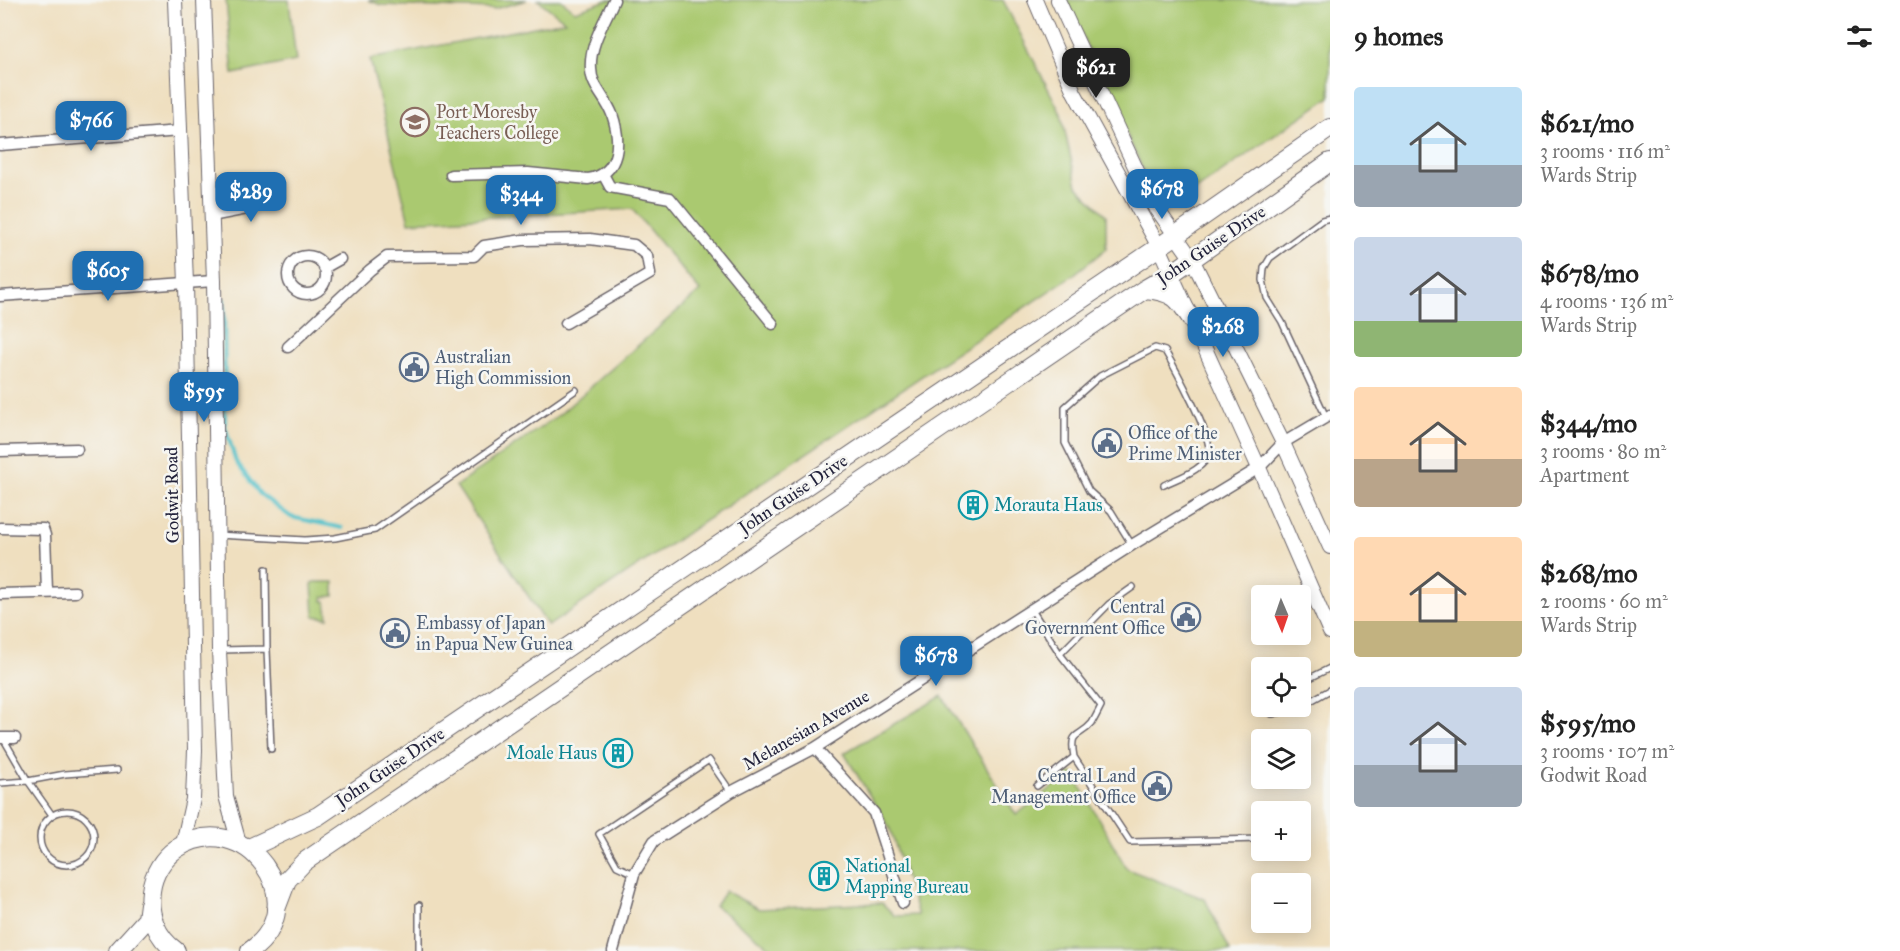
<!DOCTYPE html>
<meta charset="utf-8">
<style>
:root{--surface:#fff;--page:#f6f6f6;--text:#222;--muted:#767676;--accent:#1f6fb2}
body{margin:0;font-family:"IM FELL Great Primer",serif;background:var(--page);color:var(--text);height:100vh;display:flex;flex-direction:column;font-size:22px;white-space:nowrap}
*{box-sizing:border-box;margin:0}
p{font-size:20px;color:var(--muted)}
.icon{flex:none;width:33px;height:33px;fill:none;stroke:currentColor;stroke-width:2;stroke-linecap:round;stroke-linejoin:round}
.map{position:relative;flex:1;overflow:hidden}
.panel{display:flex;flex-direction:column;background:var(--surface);width:570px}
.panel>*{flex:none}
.needle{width:39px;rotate:178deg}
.fabs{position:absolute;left:1251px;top:585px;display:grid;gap:12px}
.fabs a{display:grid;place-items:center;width:60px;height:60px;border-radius:6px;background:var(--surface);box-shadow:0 3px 15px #0003;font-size:30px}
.price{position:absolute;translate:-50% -51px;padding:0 14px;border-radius:12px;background:var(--accent);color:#fff;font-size:20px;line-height:39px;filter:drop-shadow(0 2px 3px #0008)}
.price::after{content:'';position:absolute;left:50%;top:36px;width:18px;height:14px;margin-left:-9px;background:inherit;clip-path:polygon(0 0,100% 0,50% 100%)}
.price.active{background:#222;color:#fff}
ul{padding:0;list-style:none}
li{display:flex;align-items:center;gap:18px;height:150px;padding:0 24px}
li span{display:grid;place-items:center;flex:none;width:168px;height:120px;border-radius:6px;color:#555}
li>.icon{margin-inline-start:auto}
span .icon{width:72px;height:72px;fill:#fffc;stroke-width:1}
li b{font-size:26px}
h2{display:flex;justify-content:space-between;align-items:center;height:72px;padding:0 24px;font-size:26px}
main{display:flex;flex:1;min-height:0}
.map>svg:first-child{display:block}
.green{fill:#aac970;stroke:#667656;stroke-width:1.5}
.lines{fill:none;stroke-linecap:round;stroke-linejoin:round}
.stream{stroke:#55c2cb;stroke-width:4}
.lane-casing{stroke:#6a6469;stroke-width:8}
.street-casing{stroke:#6a6469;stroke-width:13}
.secondary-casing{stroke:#6a6469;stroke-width:16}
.highway-casing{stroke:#6a6469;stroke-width:20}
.lane{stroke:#fff;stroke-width:5}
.street{stroke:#fff;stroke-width:10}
.secondary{stroke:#fff;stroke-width:14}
.highway{stroke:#fff;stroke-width:18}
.labels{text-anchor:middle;stroke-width:5;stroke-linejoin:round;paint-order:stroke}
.education-label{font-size:18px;fill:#785e54;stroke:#f6f6f2;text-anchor:start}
.street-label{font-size:18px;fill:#22223b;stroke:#f6f6f2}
.service-label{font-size:18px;fill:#4e5e75;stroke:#f6f6f2;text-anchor:start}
.culture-label{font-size:18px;fill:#0d838f;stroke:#f6f6f2;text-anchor:start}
</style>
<main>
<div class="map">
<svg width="1330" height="951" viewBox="0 0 1330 951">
<rect width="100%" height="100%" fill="#f6f6f2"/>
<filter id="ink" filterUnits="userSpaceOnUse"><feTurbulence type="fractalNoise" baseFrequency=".0167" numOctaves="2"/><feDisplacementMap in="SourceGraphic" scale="12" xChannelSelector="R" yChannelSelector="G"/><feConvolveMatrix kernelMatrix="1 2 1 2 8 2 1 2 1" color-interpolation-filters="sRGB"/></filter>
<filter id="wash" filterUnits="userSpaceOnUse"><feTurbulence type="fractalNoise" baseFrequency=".008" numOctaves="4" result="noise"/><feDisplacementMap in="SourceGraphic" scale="24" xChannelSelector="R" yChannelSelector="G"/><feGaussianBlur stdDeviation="1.35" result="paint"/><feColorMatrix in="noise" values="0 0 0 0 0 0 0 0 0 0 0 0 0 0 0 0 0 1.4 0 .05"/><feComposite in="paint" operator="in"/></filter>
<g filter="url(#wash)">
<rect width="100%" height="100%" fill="#efdfbf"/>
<!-- green -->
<path class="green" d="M226,0H289L296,61L233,74Z
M368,0H527L494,9L381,5Z
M538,0H561L575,11L608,0H1003L1061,114L1077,186L1106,215V249L1073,275L548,626L456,486L560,414L700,291L632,209L409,222L370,59L565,21Z
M1066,0H1330V97L1180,201L1153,192Z
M315,582H334V596L323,597V601H326L328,618L314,616L312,584Z
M942,696L1016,815L1072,772L1127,869L1205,899L1230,951H775L715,906L725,891L759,909L882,903L895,916L918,915L890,829L844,753Z"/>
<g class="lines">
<!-- stream -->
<path class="stream" d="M224,300L225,426L236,462L260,494L291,517L342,528"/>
</g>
</g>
<g filter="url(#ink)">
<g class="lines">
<!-- lane casing -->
<g class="lane-casing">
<path id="lane" d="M1326,417L1282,322L1267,298L1263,280L1264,268L1270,258L1322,220L1330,218
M217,535L305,540L335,538L375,530L576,390
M1132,545L1111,511L1089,491L1065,443V407L1100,376L1155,348L1165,351C1175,368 1212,436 1209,453C1205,470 1177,478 1164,485
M266,569L267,649
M1032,610L1060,654
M221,650L267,649L271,749
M1260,680L1262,688
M1300,683L1330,668
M1265,706L1272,714L1298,708L1330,690
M3,738L28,781L65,774L117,770
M1074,757L1130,842L1262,839
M0,783L28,781L52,815
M1037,786L1074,757C1069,729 1079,739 1092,723C1095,718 1098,712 1101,706L1060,654L1109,604L1133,587
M40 838a27 27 0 1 1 54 0a27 27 0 1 1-54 0Z
M634,874L617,866L599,834L709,760L731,792
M419,905V951"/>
</g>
<!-- street casing -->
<g class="street-casing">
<path id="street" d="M0,145L180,131
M603,174L610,187L670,198L773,324
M451,175L528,173L588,179C621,174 621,140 612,114C606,98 591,86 591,69C589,45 605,21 614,0
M211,216L252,208L271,190
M288 275a19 19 0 1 1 38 0a19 19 0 1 1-38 0Z
M324,268L340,259
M0,296L214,281
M288,347L370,270L387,257L474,256L484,246L523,240L590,239L634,245L647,256L650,274L566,323
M0,451L77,449
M0,528L43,529L45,535L47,591
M0,594L75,592
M0,738H15
M815,748L874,813L903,903
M613,951L634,874L654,841L731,792L815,748L1132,545L1259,468L1283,443L1330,415"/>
</g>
<!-- secondary casing -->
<g class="secondary-casing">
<path id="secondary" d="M175,0L186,283L195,750L193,799L183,844
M204,0L214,281L219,650L226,796L239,843
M1035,0L1074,92L1159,247L1259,468L1330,632
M1058,0L1150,199L1192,259L1283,443L1330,547"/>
</g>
<!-- highway casing -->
<g class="highway-casing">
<path id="highway" d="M1145,289C1175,292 1178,298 1194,323
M249,848L318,816L1159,247L1330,128
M276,909L287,880L304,862L1145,289L1171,274L1330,162
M118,951L147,919L149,904
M176,951C156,937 148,914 151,891C153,874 163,858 176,849C245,803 317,904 250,951"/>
</g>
<!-- lane -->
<use href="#lane" class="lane"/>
<!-- street -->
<use href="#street" class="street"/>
<!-- secondary -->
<use href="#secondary" class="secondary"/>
<!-- highway -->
<use href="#highway" class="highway"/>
</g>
</g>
<!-- icons -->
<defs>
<g id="school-ring" transform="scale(1.5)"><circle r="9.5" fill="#f6f6f2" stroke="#8d6e63" stroke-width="1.5"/><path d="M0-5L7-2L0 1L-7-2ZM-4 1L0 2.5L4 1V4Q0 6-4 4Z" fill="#8d6e63"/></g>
<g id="civic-ring" transform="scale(1.5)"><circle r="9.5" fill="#f6f6f2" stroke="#5c6f8a" stroke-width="1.5"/><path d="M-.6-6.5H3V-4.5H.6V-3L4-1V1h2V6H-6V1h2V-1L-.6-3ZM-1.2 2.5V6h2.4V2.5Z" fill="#5c6f8a"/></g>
<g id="building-ring" transform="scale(1.5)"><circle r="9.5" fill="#f6f6f2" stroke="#0f9aa8" stroke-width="1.5"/><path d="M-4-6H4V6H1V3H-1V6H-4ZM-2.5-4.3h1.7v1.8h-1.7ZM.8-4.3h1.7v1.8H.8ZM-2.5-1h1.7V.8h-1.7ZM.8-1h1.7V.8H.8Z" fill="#0f9aa8"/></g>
</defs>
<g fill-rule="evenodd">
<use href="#school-ring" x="415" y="122"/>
<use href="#civic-ring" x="414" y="367"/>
<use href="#civic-ring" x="1107" y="443"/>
<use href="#building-ring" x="973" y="505"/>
<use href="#civic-ring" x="1186" y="617"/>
<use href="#civic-ring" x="395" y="633"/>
<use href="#building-ring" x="618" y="753"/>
<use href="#civic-ring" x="1157" y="786"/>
<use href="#building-ring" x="824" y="876"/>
</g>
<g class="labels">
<!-- education labels -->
<g class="education-label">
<text x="436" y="118">Port Moresby<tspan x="436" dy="21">Teachers College</tspan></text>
</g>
<!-- street labels -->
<g class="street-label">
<text transform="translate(1211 245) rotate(-34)" y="6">John Guise Drive</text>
<text transform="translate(793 494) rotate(-34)" y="6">John Guise Drive</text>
<text transform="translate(172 495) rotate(-91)" y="6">Godwit Road</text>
<text transform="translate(806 730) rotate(-30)" y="6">Melanesian Avenue</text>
<text transform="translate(390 767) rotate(-34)" y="6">John Guise Drive</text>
</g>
<!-- service labels -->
<g class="service-label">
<text x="435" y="363">Australian<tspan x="435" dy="21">High Commission</tspan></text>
<text x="1128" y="439">Office of the<tspan x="1128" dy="21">Prime Minister</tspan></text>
<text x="1165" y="613" text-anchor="end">Central<tspan x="1165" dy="21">Government Office</tspan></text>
<text x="416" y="629">Embassy of Japan<tspan x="416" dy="21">in Papua New Guinea</tspan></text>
<text x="1136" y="782" text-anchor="end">Central Land<tspan x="1136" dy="21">Management Office</tspan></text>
</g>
<!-- culture labels -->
<g class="culture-label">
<text x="994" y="511">Morauta Haus</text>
<text x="597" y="759" text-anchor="end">Moale Haus</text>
<text x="845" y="872">National<tspan x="845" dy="21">Mapping Bureau</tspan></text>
</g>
</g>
</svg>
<div class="fabs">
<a><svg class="needle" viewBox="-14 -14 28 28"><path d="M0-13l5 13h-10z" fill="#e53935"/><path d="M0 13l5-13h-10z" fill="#767676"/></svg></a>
<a><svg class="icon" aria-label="locate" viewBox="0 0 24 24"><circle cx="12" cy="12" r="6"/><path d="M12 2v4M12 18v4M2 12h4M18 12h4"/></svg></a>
<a><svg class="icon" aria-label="layers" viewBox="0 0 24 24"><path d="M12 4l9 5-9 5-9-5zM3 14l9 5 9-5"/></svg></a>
<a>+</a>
<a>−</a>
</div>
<b class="price active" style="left:1096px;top:99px">$621</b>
<b class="price" style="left:91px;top:152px">$766</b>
<b class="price" style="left:1162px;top:220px">$678</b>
<b class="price" style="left:251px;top:223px">$289</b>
<b class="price" style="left:521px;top:226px">$344</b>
<b class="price" style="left:108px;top:302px">$605</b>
<b class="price" style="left:1223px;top:358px">$268</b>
<b class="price" style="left:204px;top:423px">$595</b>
<b class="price" style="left:936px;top:687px">$678</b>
</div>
<section class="panel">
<h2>9 homes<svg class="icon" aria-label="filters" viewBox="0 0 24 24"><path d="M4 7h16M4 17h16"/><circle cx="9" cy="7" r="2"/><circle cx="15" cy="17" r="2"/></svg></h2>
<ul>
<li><span style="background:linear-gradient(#bfe0f5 65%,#9aa5b1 0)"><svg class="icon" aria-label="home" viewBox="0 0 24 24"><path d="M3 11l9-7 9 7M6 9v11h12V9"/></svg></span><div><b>$621/mo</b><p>3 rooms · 116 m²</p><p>Wards Strip</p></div></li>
<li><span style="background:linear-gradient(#c9d6e8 70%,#8fb573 0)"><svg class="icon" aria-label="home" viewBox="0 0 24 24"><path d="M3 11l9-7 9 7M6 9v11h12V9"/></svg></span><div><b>$678/mo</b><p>4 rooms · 136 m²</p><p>Wards Strip</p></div></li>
<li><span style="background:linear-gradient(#ffd9b3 60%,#b9a48a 0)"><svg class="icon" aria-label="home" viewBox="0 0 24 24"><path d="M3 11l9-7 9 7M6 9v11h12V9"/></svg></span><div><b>$344/mo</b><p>3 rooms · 80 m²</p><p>Apartment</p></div></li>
<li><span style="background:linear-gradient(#ffd9b3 70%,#c2b280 0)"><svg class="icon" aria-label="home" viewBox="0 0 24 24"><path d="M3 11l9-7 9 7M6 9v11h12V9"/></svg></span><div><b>$268/mo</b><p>2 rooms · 60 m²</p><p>Wards Strip</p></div></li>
<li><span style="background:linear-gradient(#c9d6e8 65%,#9aa5b1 0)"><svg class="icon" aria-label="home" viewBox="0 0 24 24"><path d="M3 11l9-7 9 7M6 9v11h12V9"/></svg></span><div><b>$595/mo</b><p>3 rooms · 107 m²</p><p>Godwit Road</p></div></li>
</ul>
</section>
</main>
